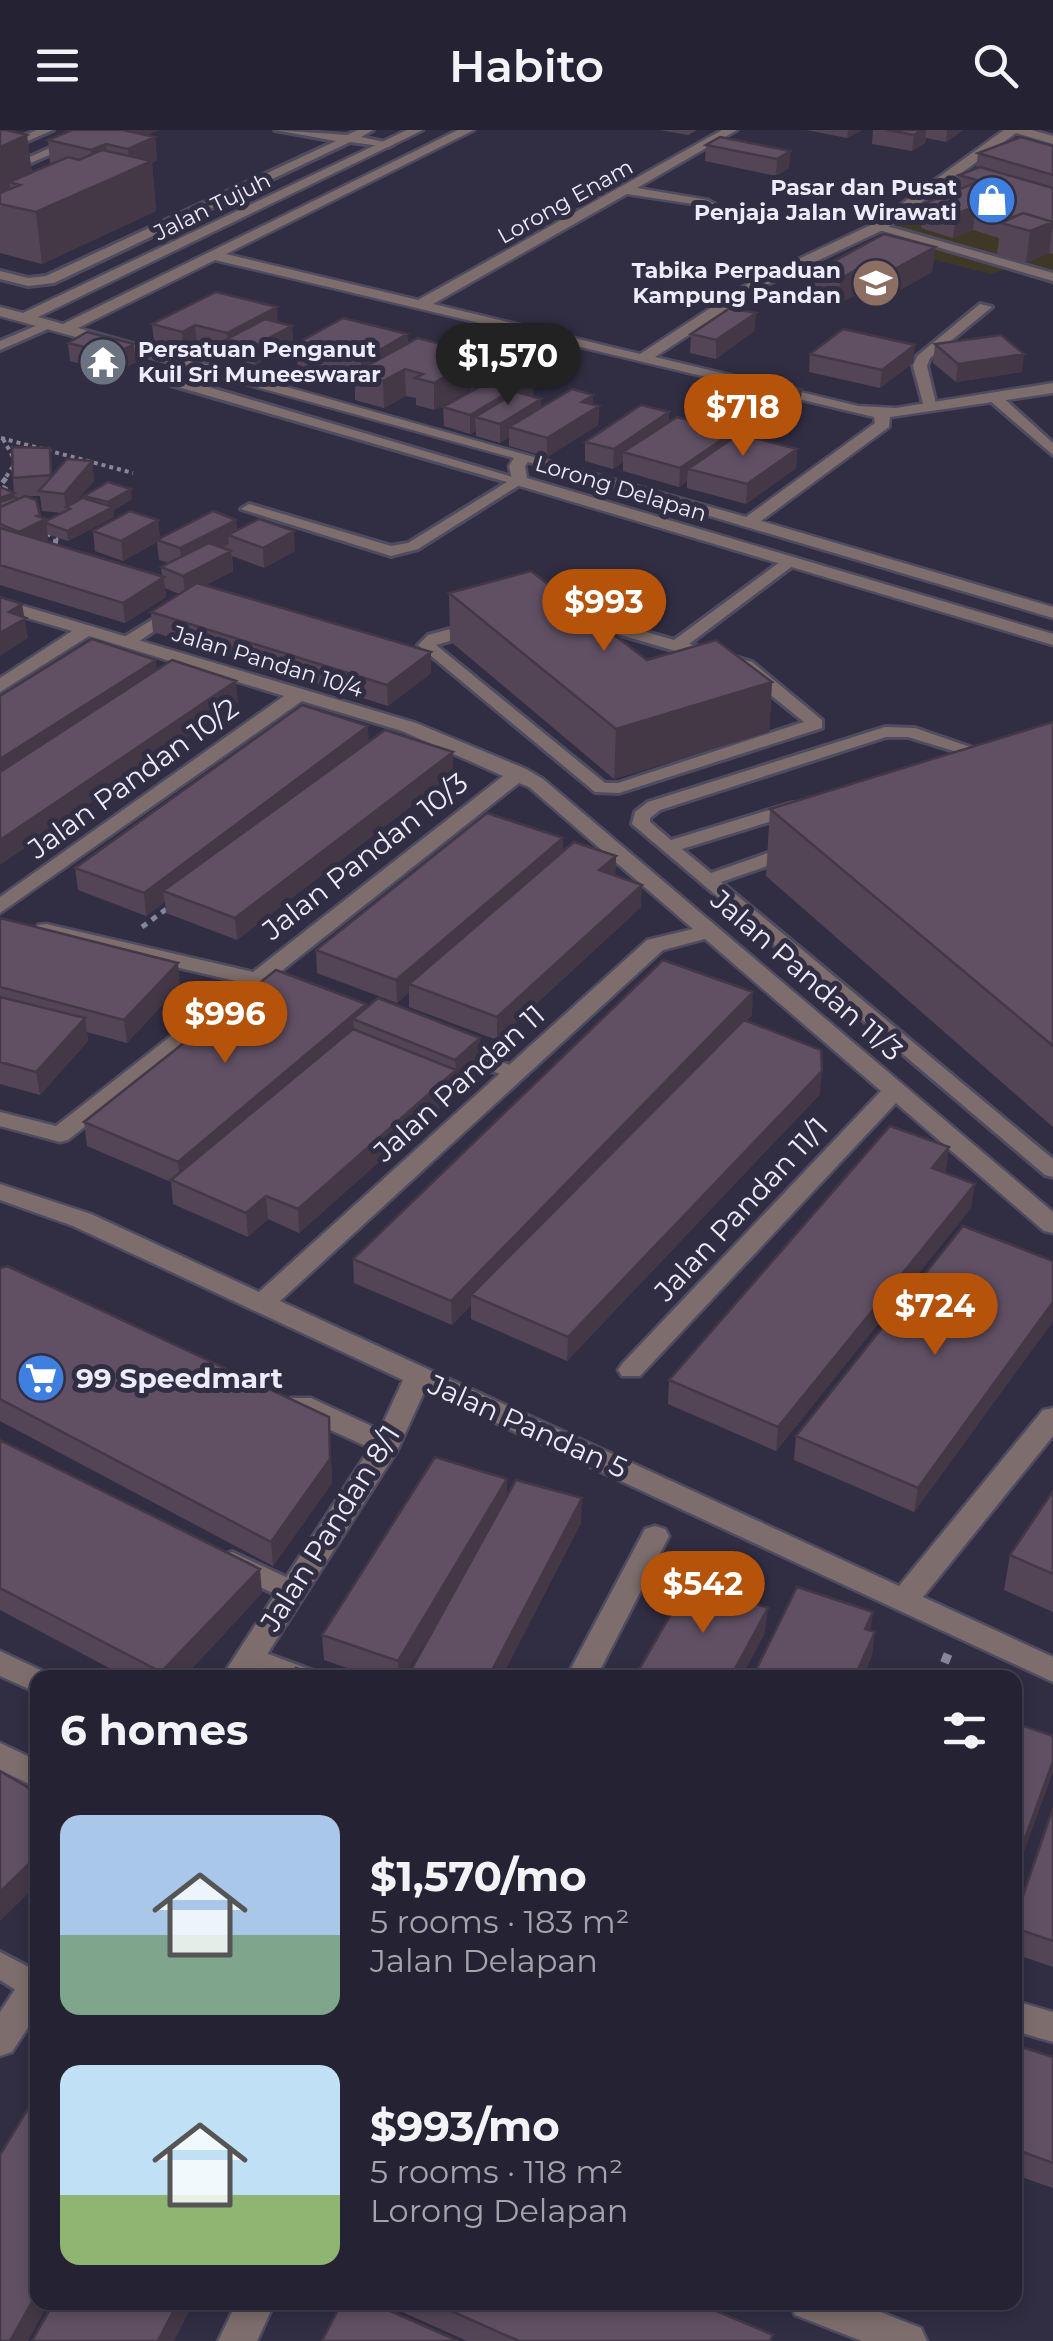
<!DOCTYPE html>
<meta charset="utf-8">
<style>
:root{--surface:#252233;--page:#312f3f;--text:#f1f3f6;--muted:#a3a4ac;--line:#423f4e;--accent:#b45309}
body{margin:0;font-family:Montserrat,sans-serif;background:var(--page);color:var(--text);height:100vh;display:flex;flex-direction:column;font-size:38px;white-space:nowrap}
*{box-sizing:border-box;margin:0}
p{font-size:32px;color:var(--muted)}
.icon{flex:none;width:55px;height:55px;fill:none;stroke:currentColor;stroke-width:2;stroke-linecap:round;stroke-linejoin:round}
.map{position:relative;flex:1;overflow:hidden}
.sheet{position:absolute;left:30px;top:1540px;width:992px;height:640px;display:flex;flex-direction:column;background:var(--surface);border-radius:20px;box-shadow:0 5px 15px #0003,0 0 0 2px var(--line)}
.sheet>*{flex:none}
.price{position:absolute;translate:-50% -85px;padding:0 22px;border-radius:35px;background:var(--accent);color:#fff;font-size:32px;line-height:65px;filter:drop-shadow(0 2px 5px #0008)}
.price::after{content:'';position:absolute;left:50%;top:60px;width:30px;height:22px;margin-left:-15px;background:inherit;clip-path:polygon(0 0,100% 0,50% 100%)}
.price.current{background:#222;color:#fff}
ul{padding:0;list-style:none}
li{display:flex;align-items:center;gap:30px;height:250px;padding:0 30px}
li span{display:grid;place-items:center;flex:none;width:280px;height:200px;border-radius:20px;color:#555}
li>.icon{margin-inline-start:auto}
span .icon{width:120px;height:120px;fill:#fffc;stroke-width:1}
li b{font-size:42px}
h2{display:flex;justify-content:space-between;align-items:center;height:120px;padding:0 30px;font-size:42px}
header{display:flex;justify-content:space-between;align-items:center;height:130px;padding:0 30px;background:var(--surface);font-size:45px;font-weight:600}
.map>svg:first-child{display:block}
.commercial{fill:#403827}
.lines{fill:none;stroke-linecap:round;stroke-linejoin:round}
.service-casing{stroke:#4f4c61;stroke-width:6}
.minor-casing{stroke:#4f4c61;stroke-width:5}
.path-far2{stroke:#878597;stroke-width:4;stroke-dasharray:4 4;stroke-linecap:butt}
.path-far1{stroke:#878597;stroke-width:5;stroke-dasharray:6 6;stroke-linecap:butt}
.path{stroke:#878597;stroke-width:9;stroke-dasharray:10 10;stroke-linecap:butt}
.service{fill:#7d6e6d;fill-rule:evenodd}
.minor{fill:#7d6e6d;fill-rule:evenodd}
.wall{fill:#534556;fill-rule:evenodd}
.shaded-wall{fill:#443846}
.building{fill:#615064;stroke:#443846;stroke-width:2.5}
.labels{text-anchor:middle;stroke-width:10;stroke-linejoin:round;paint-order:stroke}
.far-poi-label{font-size:22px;font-weight:bold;fill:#ecebf9;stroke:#312e44;text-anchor:end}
.far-street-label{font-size:22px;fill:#ecebf9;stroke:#312e44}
.street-label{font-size:28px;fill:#ecebf9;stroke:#312e44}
.poi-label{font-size:28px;font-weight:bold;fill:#ecebf9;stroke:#312e44;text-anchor:start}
</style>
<header><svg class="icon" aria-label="menu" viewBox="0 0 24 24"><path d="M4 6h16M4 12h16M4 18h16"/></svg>Habito<svg class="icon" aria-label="search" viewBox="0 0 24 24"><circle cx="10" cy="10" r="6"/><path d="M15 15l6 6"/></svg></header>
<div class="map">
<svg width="1053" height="2211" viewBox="0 0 1053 2211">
<rect width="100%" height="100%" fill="#312e44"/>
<!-- commercial -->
<path class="commercial" d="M1009,13L1053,25V155L1007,139L991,144L872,114Z"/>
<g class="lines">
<!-- service casing -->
<g class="service-casing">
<path id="service" d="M37,0H53L0,23V16Z
M90,0H105L13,41L3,39Z
M275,0L347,5L358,0H373L361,7L394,14L388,17L350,12L54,153L28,156L0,149V141L28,148L46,146L336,11Z
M876,93L1053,143V151L876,99Z
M980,174L992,177L930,228L927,236L937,278L925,281L913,236L917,226Z
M45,192L57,195L0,220V211Z
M171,249H181L526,351L418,419L391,426L241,379L249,374L391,416L408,413L507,352L171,255Z
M989,264H999L1053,313V325L989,270Z
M784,429L798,432L689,514L752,532L822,590V598L619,663L595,662L418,515L428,505L546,473L674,510ZM546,483L740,540L804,592L618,653H605L436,515Z
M174,476L180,478V484L133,515H121V509Z
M885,597L915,598L1002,628L993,633L908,607H886L660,680L650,688V692L671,710L792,673H804V681L682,719L711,743L788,716H802V724L721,752L1053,1029V1047L1045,1045L632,694L635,682L648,672Z
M452,915L522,939L525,943L515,949L445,925L442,921Z
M232,1422L301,1454L305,1461L301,1468L292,1471L283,1468L223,1439L219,1432L223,1425Z
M249,1517L314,1541L317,1548H274L240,1534L236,1527L240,1520Z
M0,1822L38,1842V1868L24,1865L0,1850Z"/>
</g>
<!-- minor casing -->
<g class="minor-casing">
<path id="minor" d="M407,0H423L38,187L63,194L458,0H474L226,124L418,170L722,0H737L637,58L708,70L715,74L713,77L627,64L433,174L640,224L752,151L875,93L1004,0H1032L1053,6V14L1016,3L885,99L762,157L655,227L858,276L896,278L1053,253V263L890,287L889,297L761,391L1053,477V488L528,332L525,336L527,348L1053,504V515L513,354L509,336L514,328L0,186V177L23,183ZM215,130L874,287L875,293L746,387L78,198Z
M0,469L416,593L526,639L543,649L1053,1082V1103L1044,1101L896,973L640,1246H622L618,1240L622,1234L881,961L705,809L663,820L280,1171L899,1456L1043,1280L1053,1278V1306L923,1467L1053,1527V1552L425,1260L397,1321L252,1548H221L370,1318L291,1282L288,1275L291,1268H311L380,1300L403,1250L73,1096L0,1070V1054L91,1084L259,1162L647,810L693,799L529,657L519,653L68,1010L60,1012L0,996V982L56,996L240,852L38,805L35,800L38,795L46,794L253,842L503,646L402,601L302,571L0,783V767L284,566L89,506L0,562V548L72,501L0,480Z
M655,1396L665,1399L669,1406L596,1548H566L645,1399Z
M0,1521L49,1544L51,1548H38V1563L0,1546Z
M0,1613L38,1631V1658L0,1640Z
M38,1839V1882L12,1922L0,1926V1882L26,1843Z
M1015,1871L1053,1882V1912L1015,1901Z
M237,2172H275L257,2211H218Z
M790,2172H855L921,2198L927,2211H862L795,2185Z"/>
</g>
<!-- path-far2 -->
<path class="path-far2" d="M1,308L133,343
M3,309L16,332L4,350"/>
<!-- path-far1 -->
<path class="path-far1" d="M6,348L0,356L7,360
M35,383L50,395V405L56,409L54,420
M142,797L172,775"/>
<!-- path -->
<path class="path" d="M932,1548L942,1539L948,1524"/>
<!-- service -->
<use href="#service" class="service"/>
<!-- minor -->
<use href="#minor" class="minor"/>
</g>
<!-- wall -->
<path class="wall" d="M0,0L27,5L32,43L52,34L50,33L48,10L72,0H159L147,5L155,7L157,30L152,33L156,81L42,134L0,123Z
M659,0H697L688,5Z
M806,0H862L847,8Z
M873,0H963L946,12L926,8L925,13L912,21L872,14Z
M706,15L790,21L789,38L776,46L705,31Z
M1053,16V124L1049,123L1026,133L997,124L999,108L973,100L953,108L921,98L923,74L958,60L959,45L976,38L978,23Z
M935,117L932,142L882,170L857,164L838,174L812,167L814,142Z
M756,183L754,201L716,229L690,223L691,204Z
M278,193L292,196L293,214L255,235L228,228V221L197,213L184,220L154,212L152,194Z
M87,202L136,232L116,243L70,231L68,213Z
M407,204L408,214L482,239L533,266L541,278L593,275L599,276L598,295L547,327L509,316V307L500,313L476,306V301L470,304L444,296L443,277L471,262V259L434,280L416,275V268L406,266L384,278L355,270V256L298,241L296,214Z
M935,214L1022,242L956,252L933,233Z
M810,224L913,233L880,258L809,242Z
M800,277L756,308L797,319L796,338L746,374L687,358V351L679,357L623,341V332L613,339L585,331V312L669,292L719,298L720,288Z
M92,331L94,351L76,371L84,368V366L132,369L114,380V387L68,411L47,404L48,409L44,411L162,446L161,437L168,433L159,430L157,412L123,431L95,421L93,401L158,390L160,409L236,390L237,400L295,421L264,438L232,426L233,441L206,455L431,522V543L388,576L153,502L151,482L179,464L165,458L166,467L125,493L0,455V357L14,363V367L13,348L52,346ZM27,366H40L42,381L62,383L46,391L41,387Z
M449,463L647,530L772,552L769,602L614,649L450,511Z
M1053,592V997L766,746L770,679Z
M369,611L453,622V644L237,810L166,783L165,772L146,786L78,760L75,738Z
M563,708V721L616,726L615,746L641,777L497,910L409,877V862L397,873L317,843L316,820Z
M0,788L180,856L127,913L87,902L88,911L40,965L0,954Z
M366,874L367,877L481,941L299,1103L268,1089L248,1107L173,1074L171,1052L87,1016L84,992Z
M752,885L746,891L820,964L567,1231L471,1189V1175L452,1195L354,1153L353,1129Z
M946,1041L944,1043L971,1078L776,1321L668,1274L669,1250Z
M1053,1131V1191L914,1382L794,1330L796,1306Z
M0,1138L329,1287L332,1353L273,1436L0,1291Z
M0,1310L262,1463L183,1548H128L0,1480Z
M507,1349V1366L581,1393L501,1548H410V1542L451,1468L403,1548H376L324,1530L322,1505Z
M1053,1361V1482L1004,1460L1010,1425Z
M1053,1678V1837L1015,1824V1789Z
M1015,1915L1053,1927V2058L1015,2045Z
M380,2172H695L772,2211H467Z"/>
<!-- shaded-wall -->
<path class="shaded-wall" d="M110,0H159L120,17Z
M848,0H862L847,8Z
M922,0H926L925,13L912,21L914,5Z
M947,0H963L946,12Z
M27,5L33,54L20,55L9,52L11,65L0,70V17Z
M155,7L157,30L152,33L156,81L42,134L36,82L130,41L128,19Z
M106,14L108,37L94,44L91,20Z
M790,21L789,38L776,46L777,29Z
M976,76L973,100L953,108L956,84Z
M1053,92L1049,123L1026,133L1030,101Z
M935,117L932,142L882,170L884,145Z
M859,138L857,164L838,174L840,149Z
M277,177L278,195L228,209L227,203Z
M756,183L754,201L716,229V210Z
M195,195L197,213L184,220L182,202Z
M292,196L293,214L255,235L254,216Z
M407,204L408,230L361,245V231Z
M134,214L136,232L116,243L114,224Z
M915,215L913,233L880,258L882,240Z
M1024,224L1022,242L956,252L958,234Z
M482,225L483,249L470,246L471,259L434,280V253Z
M405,239L406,266L384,278L383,251Z
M533,248V267L475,287L476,301L470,304V285Z
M802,259L800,277L747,315L748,296Z
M593,265V280L599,276L598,295L547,327V308L582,272Z
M541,269V287L509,297V307L500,313V294Z
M669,282V301L623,322V332L613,339L614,319Z
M733,302L732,321L688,339L687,351L679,357L680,338Z
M797,319L796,338L746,374L747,354Z
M92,331L94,351L70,379L66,377L64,364Z
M131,359L132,369L114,380V387L68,411L67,401L108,380V372Z
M14,363L15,373L0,379V368Z
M40,385L41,392L46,389L48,409L22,422L19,402Z
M158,390L160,410L123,431L121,411Z
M236,390L238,408L228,405L229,414L182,439L180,418Z
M294,401L295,421L264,438L263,418Z
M231,421L233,441L185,466L183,446Z
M164,447L166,467L125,493L123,473Z
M22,474L28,508L0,526V503L9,482Z
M431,522V543L388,576L387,555Z
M156,530L158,551L0,653V629Z
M236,551L238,572L0,735V710Z
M772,552L769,602L614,649L616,599Z
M368,596L369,618L163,761L165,772L146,786L144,763Z
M453,622V644L237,810L235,788Z
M563,708V731L409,854V862L397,873L396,850Z
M616,726L615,748L599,740Z
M642,755L641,777L497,910V887Z
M178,833L180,856L127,913L124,890Z
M753,862L752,885L478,1168L471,1165V1175L452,1195L451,1171Z
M366,874L367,895L353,889L354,909L180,1056L178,1032Z
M85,888L88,911L40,965L36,942Z
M480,908L481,941L299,1103L298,1079L456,940L455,930Z
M822,941L820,964L567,1231L568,1207Z
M949,1017L946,1041L929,1062L932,1038Z
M975,1054L971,1078L776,1321L778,1297Z
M266,1066L268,1089L248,1107L246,1083Z
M1053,1172V1191L914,1382L918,1358Z
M329,1287L332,1353L273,1436L271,1412Z
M507,1349V1373L403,1548H398V1531Z
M582,1368L581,1393L501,1548H488Z
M260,1439L262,1463L183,1548H162L161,1542Z
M768,1478L765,1503L741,1548H730Z
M873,1482L870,1507L865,1499Z
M875,1502L872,1526L863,1548H854Z
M1053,1631V1642L1015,1747V1736Z
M38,1725V1754L0,1791V1762Z
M38,2161V2172H49L28,2211H10Z
M178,2172H194L174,2211H158Z"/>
<!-- building -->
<path class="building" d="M0,0H6L27,5L0,17Z
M72,0H123L155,7L128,19L106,14L91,20L48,10Z
M887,0H922L914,5Z
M720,7L790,21L777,29L706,15Z
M1021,7L1053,16V45L978,23Z
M102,20L152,31L36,82L0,74V63L20,55L9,52L68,27L79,30Z
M980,37L1053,58V99V92L1023,83L1014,87L976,76L956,84L923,74L980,51L959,45Z
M1023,83L1053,92L1030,101L1001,93Z
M884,104L935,117L884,145L859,138L840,149L814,142Z
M216,162L277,177L227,203L195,195L182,202L152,194Z
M730,178L756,183L716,210L691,204Z
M343,188L407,204L361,231L296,214Z
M265,189L292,196L254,216L227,209Z
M843,199L915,215L882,240L810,224Z
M87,202L134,214L114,224L68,213Z
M1001,205L1024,224L958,234L935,214Z
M418,208L482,225L434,253L415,248L423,244L405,239L383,251L354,243Z
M488,236L533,248L470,285L443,277L490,251L470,246Z
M774,252L802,259L748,296L720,288Z
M572,259L593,265L582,272L599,276L547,308L509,297Z
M517,262L541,269L500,294L475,287Z
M641,275L669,282L614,319L585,312Z
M677,287L733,302L680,338L623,322Z
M739,304L797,319L747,354L688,339Z
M12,317L50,318L51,345L13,348Z
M67,329L92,331L64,364L39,361Z
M108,352L131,359L108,372L84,366Z
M0,357L14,363L0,368Z
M25,366L36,370L40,385L37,386L46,389L19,402L0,394V377Z
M15,367L18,369L0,377V372Z
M83,368L113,377L67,401L46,393V391L70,379L66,377Z
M130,381L158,390L121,411L93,401Z
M213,381L236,390L180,418L157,410Z
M259,389L294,401L263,418L228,405Z
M0,398L164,447L123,473L0,435Z
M209,413L231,421L183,446L161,437Z
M531,441L647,530L716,510L772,552L616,599L449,463Z
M197,453L431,522L387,555L151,482Z
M0,467L22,474L9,482L26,488L0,503Z
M92,509L156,530L0,629V566Z
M172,530L236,551L0,710V642Z
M302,575L368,596L144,763L75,738Z
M1053,592V916L770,679Z
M385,600L453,622L235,788L163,761Z
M487,683L563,708L396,850L316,820Z
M574,712L616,726L599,740L642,755L497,887L409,854Z
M0,788L178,833L124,890L0,857Z
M663,830L753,862L451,1171L353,1129Z
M276,840L366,874L178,1032L84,992Z
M0,867L85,888L36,942L0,932Z
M378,868L480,908L455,930L353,889Z
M744,890L821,920L822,941L568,1207L471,1165Z
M353,899L456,940L298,1079L266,1066L246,1083L171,1050Z
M890,996L949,1017L932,1038L975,1054L778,1297L669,1250Z
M963,1096L1053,1131V1172L918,1358L796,1306Z
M7,1136L329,1287L330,1329L271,1412L0,1269V1138Z
M0,1310L260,1439L161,1542L0,1458Z
M435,1327L507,1349L398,1531L322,1505Z
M516,1350L582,1368L488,1548H429L410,1542Z
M1053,1361V1444L1010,1425Z
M690,1451L768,1478L730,1548H634Z
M797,1457L873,1482L865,1499L875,1502L854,1548H752Z
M296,1538L326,1548H290Z
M1015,1593L1053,1606V1631L1015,1736Z
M0,1641L27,1657L38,1666V1725L0,1762Z
M1053,1678V1811L1015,1798V1789Z
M1015,1915L1053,1927V2033L1015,2019Z
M38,1962V2161L10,2211H0V2025Z
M54,2172H178L158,2211H32Z
M342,2172H370L458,2211H322Z
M431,2172H695L773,2205L770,2211H519Z"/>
<!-- icons -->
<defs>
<g id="shop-disc" transform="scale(2.5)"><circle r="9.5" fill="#3f7fe0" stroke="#312e44"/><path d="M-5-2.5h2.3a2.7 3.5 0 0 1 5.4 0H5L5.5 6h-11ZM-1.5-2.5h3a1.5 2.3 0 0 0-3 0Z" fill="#fff"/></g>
<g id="school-disc" transform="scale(2.5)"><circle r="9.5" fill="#8d6e63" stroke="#312e44"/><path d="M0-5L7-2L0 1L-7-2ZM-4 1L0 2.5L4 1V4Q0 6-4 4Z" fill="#fff"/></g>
<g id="temple-disc" transform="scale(2.5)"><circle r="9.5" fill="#6b7280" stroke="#312e44"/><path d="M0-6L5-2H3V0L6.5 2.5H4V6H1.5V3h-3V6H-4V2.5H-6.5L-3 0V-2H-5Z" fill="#fff"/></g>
<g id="supermarket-disc" transform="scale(2.5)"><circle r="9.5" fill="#3f7fe0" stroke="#312e44"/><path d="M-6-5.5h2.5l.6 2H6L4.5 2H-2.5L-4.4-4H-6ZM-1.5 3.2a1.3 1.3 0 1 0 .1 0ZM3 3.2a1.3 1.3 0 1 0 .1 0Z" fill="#fff"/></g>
</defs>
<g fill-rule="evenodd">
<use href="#shop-disc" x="992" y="70"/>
<use href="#school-disc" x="876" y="153"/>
<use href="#temple-disc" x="103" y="232"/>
<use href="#supermarket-disc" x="41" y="1248"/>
</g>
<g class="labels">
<!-- far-poi labels -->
<g class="far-poi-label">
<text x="957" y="65">Pasar dan Pusat<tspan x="957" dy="25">Penjaja Jalan Wirawati</tspan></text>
<text x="841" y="148">Tabika Perpaduan<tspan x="841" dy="25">Kampung Pandan</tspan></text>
<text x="138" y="227" text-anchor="start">Persatuan Penganut<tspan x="138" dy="25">Kuil Sri Muneeswarar</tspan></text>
</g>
<!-- far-street labels -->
<g class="far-street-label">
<text transform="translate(565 71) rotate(-29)" y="8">Lorong Enam</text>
<text transform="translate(212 76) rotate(-26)" y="8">Jalan Tujuh</text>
<text transform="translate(621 358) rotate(17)" y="8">Lorong Delapan</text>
<text transform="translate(268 531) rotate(17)" y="8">Jalan Pandan 10/4</text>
</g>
<!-- street labels -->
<g class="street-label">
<text transform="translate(133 648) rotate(-36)" y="10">Jalan Pandan 10/2</text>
<text transform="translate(365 726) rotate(-38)" y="10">Jalan Pandan 10/3</text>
<text transform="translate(807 845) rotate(41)" y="10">Jalan Pandan 11/3</text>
<text transform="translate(459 953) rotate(-42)" y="10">Jalan Pandan 11</text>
<text transform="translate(741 1079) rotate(-47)" y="10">Jalan Pandan 11/1</text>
<text transform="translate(528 1296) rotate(24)" y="10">Jalan Pandan 5</text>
<text transform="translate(330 1398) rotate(-58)" y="10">Jalan Pandan 8/1</text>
</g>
<!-- poi labels -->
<g class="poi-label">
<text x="76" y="1258">99 Speedmart</text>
</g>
</g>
</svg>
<b class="price current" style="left:508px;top:278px">$1,570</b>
<b class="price" style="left:743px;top:329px">$718</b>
<b class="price" style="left:604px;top:524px">$993</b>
<b class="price" style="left:225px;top:936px">$996</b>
<b class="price" style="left:935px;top:1228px">$724</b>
<b class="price" style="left:703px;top:1506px">$542</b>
<section class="sheet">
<h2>6 homes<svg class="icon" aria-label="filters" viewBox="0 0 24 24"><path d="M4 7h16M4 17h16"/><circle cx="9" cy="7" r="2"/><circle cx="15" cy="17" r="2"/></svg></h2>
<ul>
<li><span style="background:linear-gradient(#a9c7e8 60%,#7fa58c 0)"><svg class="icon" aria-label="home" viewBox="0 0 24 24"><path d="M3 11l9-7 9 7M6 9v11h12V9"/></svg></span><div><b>$1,570/mo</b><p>5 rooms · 183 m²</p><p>Jalan Delapan</p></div></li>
<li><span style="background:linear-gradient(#bfe0f5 65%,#8fb573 0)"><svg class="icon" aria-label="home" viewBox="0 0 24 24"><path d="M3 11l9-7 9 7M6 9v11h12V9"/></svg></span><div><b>$993/mo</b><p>5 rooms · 118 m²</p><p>Lorong Delapan</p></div></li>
</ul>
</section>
</div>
